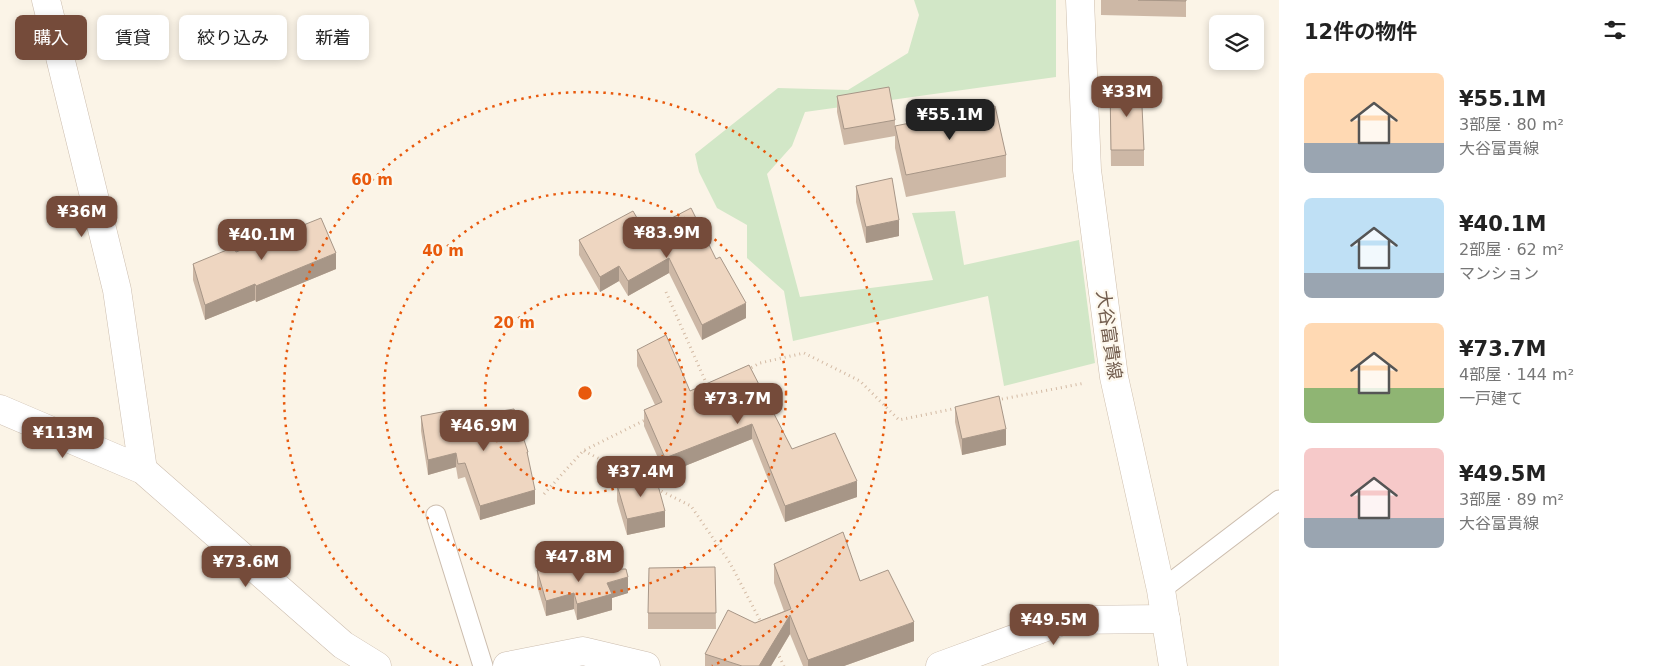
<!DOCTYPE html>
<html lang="ja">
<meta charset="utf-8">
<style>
:root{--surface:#fff;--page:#f2f2f2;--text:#222;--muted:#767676;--accent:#754b3a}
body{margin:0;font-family:"DejaVu Sans","Noto Sans JP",sans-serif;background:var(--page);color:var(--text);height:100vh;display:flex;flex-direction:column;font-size:19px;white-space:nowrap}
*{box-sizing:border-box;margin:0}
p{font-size:16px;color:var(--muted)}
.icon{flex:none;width:28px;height:28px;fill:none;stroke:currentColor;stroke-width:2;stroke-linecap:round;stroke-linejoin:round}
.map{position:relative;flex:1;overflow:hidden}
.panel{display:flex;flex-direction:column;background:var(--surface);width:375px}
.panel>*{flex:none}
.hud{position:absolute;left:15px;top:15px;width:475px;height:45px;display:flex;gap:10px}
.controls{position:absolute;left:1209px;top:15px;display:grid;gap:10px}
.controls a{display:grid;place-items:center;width:55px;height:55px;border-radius:8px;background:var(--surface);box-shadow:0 2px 8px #0003;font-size:25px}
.price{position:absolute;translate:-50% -42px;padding:0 11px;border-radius:10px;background:var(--accent);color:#fff;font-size:16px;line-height:32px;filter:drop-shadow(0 1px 2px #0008)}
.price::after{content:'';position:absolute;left:50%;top:30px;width:15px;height:11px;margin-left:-8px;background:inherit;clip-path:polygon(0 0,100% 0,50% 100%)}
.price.current{background:#222;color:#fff}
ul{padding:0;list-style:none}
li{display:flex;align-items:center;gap:15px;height:125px;padding:0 25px}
li span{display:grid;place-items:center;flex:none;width:140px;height:100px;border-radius:8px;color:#555}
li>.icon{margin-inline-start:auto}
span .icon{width:60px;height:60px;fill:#fffc;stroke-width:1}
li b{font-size:21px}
h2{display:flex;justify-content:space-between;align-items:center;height:60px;padding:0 25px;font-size:21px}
.tag{padding:0 18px;border-radius:8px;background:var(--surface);box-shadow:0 2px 8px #0003;font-size:18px;line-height:45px}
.tag.current{background:var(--accent);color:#fff}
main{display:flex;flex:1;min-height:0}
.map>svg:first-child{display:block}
.green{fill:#d2e7c7}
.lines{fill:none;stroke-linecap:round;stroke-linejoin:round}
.service-casing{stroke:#ccbdae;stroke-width:21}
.minor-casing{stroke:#ccbdae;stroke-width:29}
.secondary-casing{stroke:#cebeac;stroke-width:29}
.path{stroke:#d3baa4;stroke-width:3;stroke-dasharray:1 4;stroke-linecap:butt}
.service{stroke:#fff;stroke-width:19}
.minor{stroke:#fff;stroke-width:28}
.secondary{stroke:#fff;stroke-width:28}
.wall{fill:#cdb8a6}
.shaded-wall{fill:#a79687}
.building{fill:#eed6c1;stroke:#a79687}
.ring{fill:none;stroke:#e8590c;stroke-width:2.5;stroke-dasharray:2.5 5}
.labels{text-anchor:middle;stroke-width:4.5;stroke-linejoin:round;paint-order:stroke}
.street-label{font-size:18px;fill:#725d4e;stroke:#fdf8ed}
.centre{fill:#e8590c;stroke:#fdf8ed;stroke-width:2.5}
.ring-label{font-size:15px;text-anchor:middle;font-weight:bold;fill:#e8590c;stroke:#fdf8ed;stroke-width:4.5;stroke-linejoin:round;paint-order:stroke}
</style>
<main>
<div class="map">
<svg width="1279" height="666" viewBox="0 0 1279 666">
<rect width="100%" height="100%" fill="#fbf4e7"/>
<!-- green -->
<path class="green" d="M914,0H1056V77L805,112L792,146L767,174L800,297L933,280L912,213L955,211L964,265L1079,240L1095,363L1004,386L988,296L793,341L784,291L747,258V225L717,208L699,172L695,154L778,88L848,90L908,53L919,15Z"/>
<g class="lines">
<!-- service casing -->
<g class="service-casing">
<path id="service" d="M436,515L483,666
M1161,590L1279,500"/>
</g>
<!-- minor casing -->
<g class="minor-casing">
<path id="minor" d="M46,0L117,290L143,470
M0,409L143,470L343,645L377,666
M507,666L583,651L646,666
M940,666L1065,620L1166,619"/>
</g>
<!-- secondary casing -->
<g class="secondary-casing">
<path id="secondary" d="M1080,0L1087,170L1114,377L1161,590L1173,666"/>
</g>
<!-- path -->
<path class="path" d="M666,292L708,387
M747,370L760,363L804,353L860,381L899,420L957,408
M997,400L1085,383
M584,451L645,482
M657,489L691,506L730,563L762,624
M544,494L583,451L647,419
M777,652L784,666"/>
<!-- service -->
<use href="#service" class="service"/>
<!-- minor -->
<use href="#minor" class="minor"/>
<!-- secondary -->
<use href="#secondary" class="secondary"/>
</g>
<!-- wall -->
<path class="wall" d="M1101,0H1186V17L1101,15Z
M837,96L895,120V126L1006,155V177L906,197L895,148V136L844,145L837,112Z
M1110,103L1144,150V166H1111Z
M856,186L899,236L866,243L856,202Z
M645,232L716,259L746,318L702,340L669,273L628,296L619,281L600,292L579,255V240Z
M236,252L336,269L256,302L255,300L205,320L193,280V264Z
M637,350L690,391L749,365L792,449L857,497L785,522L752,439L665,474L644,426V410L655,405L637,366Z
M955,407L1006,445L962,455L955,422Z
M421,416L448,420L528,452V458L535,504L480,520L465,477L458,479L456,467L428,475L421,431Z
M617,485L665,527L627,535L617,501Z
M774,564L860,581L914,641L844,666H803L790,634L771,666H705V654L755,623L784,611L774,583Z
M715,567L716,629H648V613Z
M537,570L628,593L612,598V610L577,620L574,609L546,616L537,586Z"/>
<!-- shaded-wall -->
<path class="shaded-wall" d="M899,220V236L866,243V227Z
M336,253V269L256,302V286Z
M669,258V273L628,296V281Z
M619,266V281L600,292V277Z
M255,284V300L205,320V305Z
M746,303V318L702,340V325Z
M752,424V439L665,474V458Z
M1006,429V445L962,455V439Z
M456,453V467L428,475V460Z
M857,481V497L785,522V506Z
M535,490V504L480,520V506Z
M665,511V527L627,535V519Z
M628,577V593L612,598V610L577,620V604L607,583Z
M574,593V609L546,616V601Z
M790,615V634L771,666H759Z
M914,622V641L844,666H808V660Z"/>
<!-- building -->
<path class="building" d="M1138,0H1186V1Z
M1141,84L1144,150H1111L1110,87Z
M889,87L895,120L844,129L837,96Z
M995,106L1006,155L906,175L895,126Z
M892,178L899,220L866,227L856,186Z
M691,208L716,259L720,257L746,303L702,325L669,258L628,281L619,266L600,277L579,240L633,211L645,232Z
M321,218L336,253L256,286L255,284L205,305L193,264L234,247L236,252Z
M666,335L690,391L749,365L792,449L835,433L857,481L785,506L752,424L665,458L644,410L662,402L637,350Z
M999,396L1006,429L962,439L955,407Z
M514,409L528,452H527L535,490L480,506L465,463L458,464L456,453L428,460L421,416L447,411L448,420Z
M656,478L665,511L627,519L617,485Z
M843,532L860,581L888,570L914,622L808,660L790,615L759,666H742L705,654L728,610L755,623L791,609L774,564Z
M715,567L716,613H648L649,568Z
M626,569L628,577L607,583L612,594L577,604L574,593L546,601L537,570Z"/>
<!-- distance rings -->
<g class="ring">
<circle cx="585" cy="393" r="100"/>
<circle cx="585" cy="393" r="201"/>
<path d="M458 666A301 301 0 1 1 712 666"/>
</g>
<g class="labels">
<!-- street labels -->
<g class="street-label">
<text transform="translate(1109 335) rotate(82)" y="6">大谷富貴線</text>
</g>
</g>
<circle cx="585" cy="393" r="8" class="centre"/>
<g class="ring-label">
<text x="372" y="185">60 m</text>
<text x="443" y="256">40 m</text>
<text x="514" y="328">20 m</text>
</g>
</svg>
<div class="controls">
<a><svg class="icon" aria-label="layers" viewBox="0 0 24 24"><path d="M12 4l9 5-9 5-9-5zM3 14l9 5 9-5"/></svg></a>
</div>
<b class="price" style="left:1127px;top:118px">¥33M</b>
<b class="price current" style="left:950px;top:141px">¥55.1M</b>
<b class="price" style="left:82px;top:238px">¥36M</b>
<b class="price" style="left:667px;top:259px">¥83.9M</b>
<b class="price" style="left:262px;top:261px">¥40.1M</b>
<b class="price" style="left:738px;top:425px">¥73.7M</b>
<b class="price" style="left:484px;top:452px">¥46.9M</b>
<b class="price" style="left:63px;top:459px">¥113M</b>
<b class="price" style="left:641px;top:498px">¥37.4M</b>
<b class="price" style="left:579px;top:583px">¥47.8M</b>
<b class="price" style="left:246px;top:588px">¥73.6M</b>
<b class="price" style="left:1054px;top:646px">¥49.5M</b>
<div class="hud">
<a class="tag current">購入</a>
<a class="tag">賃貸</a>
<a class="tag">絞り込み</a>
<a class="tag">新着</a>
</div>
</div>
<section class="panel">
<h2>12件の物件<svg class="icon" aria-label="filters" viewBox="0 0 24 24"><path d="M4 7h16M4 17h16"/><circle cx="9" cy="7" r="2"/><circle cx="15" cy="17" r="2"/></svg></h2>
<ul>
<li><span style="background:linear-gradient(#ffd9b3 70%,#9aa5b1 0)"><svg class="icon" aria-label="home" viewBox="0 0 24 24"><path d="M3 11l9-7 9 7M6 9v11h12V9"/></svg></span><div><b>¥55.1M</b><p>3部屋 · 80 m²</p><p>大谷富貴線</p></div></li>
<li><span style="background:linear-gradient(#bfe0f5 75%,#9aa5b1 0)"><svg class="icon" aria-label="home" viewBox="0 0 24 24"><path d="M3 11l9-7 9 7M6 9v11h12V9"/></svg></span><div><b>¥40.1M</b><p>2部屋 · 62 m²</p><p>マンション</p></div></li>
<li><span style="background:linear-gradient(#ffd9b3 65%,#8fb573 0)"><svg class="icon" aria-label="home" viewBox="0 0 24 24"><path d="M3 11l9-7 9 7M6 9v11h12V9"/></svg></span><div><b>¥73.7M</b><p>4部屋 · 144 m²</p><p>一戸建て</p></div></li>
<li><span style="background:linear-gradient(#f6c9c9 70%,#9aa5b1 0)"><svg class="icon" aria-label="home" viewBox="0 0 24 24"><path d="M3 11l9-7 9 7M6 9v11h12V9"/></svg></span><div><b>¥49.5M</b><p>3部屋 · 89 m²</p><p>大谷富貴線</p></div></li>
</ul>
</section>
</main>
